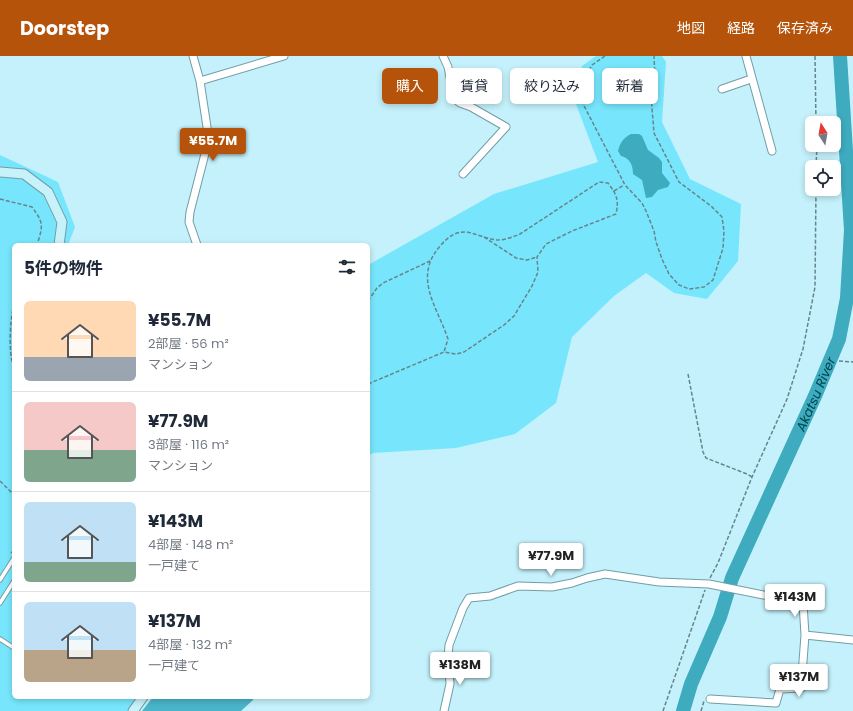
<!DOCTYPE html>
<html lang="ja">
<meta charset="utf-8">
<style>
:root{--surface:#fff;--page:#f6f6f7;--text:#1f2937;--muted:#747a83;--line:#e0e1e3;--accent:#b45309}
body{margin:0;font-family:Poppins,"Noto Sans JP",sans-serif;background:var(--page);color:var(--text);height:100vh;display:flex;flex-direction:column;font-size:15px;white-space:nowrap}
*{box-sizing:border-box;margin:0}
p{font-size:13px;color:var(--muted)}
.icon{flex:none;width:22px;height:22px;fill:none;stroke:currentColor;stroke-width:2;stroke-linecap:round;stroke-linejoin:round}
.map{position:relative;flex:1;overflow:hidden}
.panel{position:absolute;left:12px;top:187px;width:358px;height:456px;display:flex;flex-direction:column;background:var(--surface);border-radius:6px;box-shadow:0 2px 6px #0003}
.panel>*{flex:none}
.hud{position:absolute;left:382px;top:12px;width:380px;height:36px;display:flex;gap:8px}
.needle{width:26px;rotate:349deg}
.fabs{position:absolute;left:805px;top:60px;display:grid;gap:8px}
.fabs a{display:grid;place-items:center;width:36px;height:36px;border-radius:6px;background:var(--surface);box-shadow:0 2px 6px #0003;font-size:20px}
.price{position:absolute;translate:-50% -34px;padding:0 9px;border-radius:4px;background:#fff;color:#222;font-size:13px;line-height:26px;filter:drop-shadow(0 1px 2px #0008)}
.price::after{content:'';position:absolute;left:50%;top:24px;width:12px;height:9px;margin-left:-6px;background:inherit;clip-path:polygon(0 0,100% 0,50% 100%)}
.price.on{background:var(--accent);color:#fff}
ul{padding:0;list-style:none}
li{display:flex;align-items:center;gap:12px;height:100px;padding:0 12px}
li+li{border-top:1px solid var(--line)}
li span{display:grid;place-items:center;flex:none;width:112px;height:80px;border-radius:6px;color:#555}
li>.icon{margin-inline-start:auto}
span .icon{width:48px;height:48px;fill:#fffc;stroke-width:1}
li b{font-size:17px}
h2{display:flex;justify-content:space-between;align-items:center;height:48px;padding:0 12px;font-size:17px}
.pill{padding:0 14px;border-radius:6px;background:var(--surface);box-shadow:0 2px 6px #0003;font-size:14px;line-height:36px}
.pill.on{background:var(--accent);color:#fff}
header{display:flex;align-items:center;gap:24px;box-sizing:border-box;height:56px;padding:0 20px;background:var(--accent);color:#fff}
header strong{font-size:19px}
nav{display:flex;gap:22px;margin-inline-start:auto;font-size:14px}
.map>svg:first-child{display:block}
.green{fill:#77e6fc}
.forest{fill:#4ab5ca}
.water{fill:#3eabbf}
.lines{fill:none;stroke-linecap:round;stroke-linejoin:round}
.river{stroke:#3eabbf;stroke-width:14}
.lane-casing{stroke:#729da6;stroke-width:5.5}
.street-casing{stroke:#729da6;stroke-width:9}
.secondary-casing{stroke:#729da6;stroke-width:11}
.path{stroke:#66858b;stroke-width:1.5;stroke-dasharray:4 2;stroke-linecap:butt}
.lane{stroke:#fff;stroke-width:3.5}
.street{stroke:#fff;stroke-width:7}
.secondary{stroke:#c7f2fa;stroke-width:9}
.labels{text-anchor:middle;stroke-width:3;stroke-linejoin:round;paint-order:stroke}
.water-label{font-size:13px;font-style:italic;fill:#014651;stroke:#e7f9fd}
</style>
<header>
<strong>Doorstep</strong>
<nav><a>地図</a><a>経路</a><a>保存済み</a></nav>
</header>
<div class="map">
<svg width="853" height="655" viewBox="0 0 853 655">
<rect width="100%" height="100%" fill="#c4f1fb"/>
<!-- green -->
<path class="green" d="M596,0H662L666,6L662,66L690,123L741,148L738,205L707,243L674,237L646,217L614,240L572,281L556,347L515,378L456,392L373,397L368,400V209L494,138L598,106L574,43L582,10Z
M0,99L58,126L75,171L68,189H14V641H144L134,655H0Z"/>
<!-- forest -->
<path class="forest" d="M153,641H254L253,644L241,655H142Z"/>
<!-- water -->
<path class="water" d="M631,78H639L642,80L648,94L659,102L662,106V117L670,127L668,131L658,134L652,141L646,142L642,124L633,118C633,109 630,102 621,100L618,95C620,87 623,82 631,78Z"/>
<g class="lines">
<!-- river -->
<path class="river" id="s1" d="M683,655L691,628L720,561L732,522L815,340L839,283L847,242L851,174L840,0"/>
<!-- lane casing -->
<g class="lane-casing">
<path id="lane" d="M0,524L14,502
M0,547L14,525
M0,583L14,592"/>
</g>
<!-- street casing -->
<g class="street-casing">
<path id="street" d="M193,0L200,25L207,71L208,86L190,156L189,166L197,189
M443,0L448,11L454,42L460,47L471,51L506,71L463,118
M746,0L772,95
M200,25L284,0
M722,33L751,23
M710,643L776,647L780,633L801,632L805,579L853,584
M444,655L450,628L448,602L449,589L463,552L469,542L490,540L518,530L552,531L572,527L587,522L605,518L659,526L709,528L803,547L805,579"/>
</g>
<!-- secondary casing -->
<g class="secondary-casing">
<path id="secondary" d="M0,116L24,118L48,136L62,166L59,189
M133,655L143,641"/>
</g>
<!-- path -->
<path class="path" d="M605,0L592,9L583,25L581,44L625,129L642,147L646,155L654,175L656,186L662,203L669,218L679,229L689,233L704,231L713,224L723,192L724,175L722,161L711,150L679,126L654,77L651,40L655,23L654,0
M815,0L816,67
M816,111L817,89
M614,135L624,129
M0,143L32,151C44,167 43,170 37,189
M484,181L516,202L527,204L537,201
M368,245L377,232L383,227L430,205
M14,248C10,263 8,297 14,312
M839,305L853,306
M688,318L703,396L706,402L747,418L752,421
M368,328L444,296L456,298L464,296L504,269L514,260L532,230L538,216L537,201L546,188L572,175L616,158C619,144 617,139 608,127L599,126L520,178C513,181 505,184 497,184C487,183 477,178 467,176C456,175 448,181 441,189C412,221 437,250 448,283L444,296
M0,425L14,439
M11,497L14,494
M710,522L718,507L752,421L787,343L803,293L815,231L816,133
M663,655L705,534
M701,655L704,645"/>
<!-- lane -->
<use href="#lane" class="lane"/>
<!-- street -->
<use href="#street" class="street"/>
<!-- secondary -->
<use href="#secondary" class="secondary"/>
</g>
<g class="labels">
<!-- water labels -->
<g class="water-label">
<text dy="5" stroke="none"><textPath href="#s1" startOffset="344">Akatsu River</textPath></text>
</g>
</g>
</svg>
<div class="fabs">
<a><svg class="needle" viewBox="-14 -14 28 28"><path d="M0-13l5 13h-10z" fill="#e53935"/><path d="M0 13l5-13h-10z" fill="#747a83"/></svg></a>
<a><svg class="icon" aria-label="locate" viewBox="0 0 24 24"><circle cx="12" cy="12" r="6"/><path d="M12 2v4M12 18v4M2 12h4M18 12h4"/></svg></a>
</div>
<b class="price on" style="left:213px;top:106px">¥55.7M</b>
<b class="price" style="left:551px;top:521px">¥77.9M</b>
<b class="price" style="left:795px;top:562px">¥143M</b>
<b class="price" style="left:460px;top:630px">¥138M</b>
<b class="price" style="left:799px;top:642px">¥137M</b>
<div class="hud">
<a class="pill on">購入</a>
<a class="pill">賃貸</a>
<a class="pill">絞り込み</a>
<a class="pill">新着</a>
</div>
<section class="panel">
<h2>5件の物件<svg class="icon" aria-label="filters" viewBox="0 0 24 24"><path d="M4 7h16M4 17h16"/><circle cx="9" cy="7" r="2"/><circle cx="15" cy="17" r="2"/></svg></h2>
<ul>
<li><span style="background:linear-gradient(#ffd9b3 70%,#9aa5b1 0)"><svg class="icon" aria-label="home" viewBox="0 0 24 24"><path d="M3 11l9-7 9 7M6 9v11h12V9"/></svg></span><div><b>¥55.7M</b><p>2部屋 · 56 m²</p><p>マンション</p></div></li>
<li><span style="background:linear-gradient(#f6c9c9 60%,#7fa58c 0)"><svg class="icon" aria-label="home" viewBox="0 0 24 24"><path d="M3 11l9-7 9 7M6 9v11h12V9"/></svg></span><div><b>¥77.9M</b><p>3部屋 · 116 m²</p><p>マンション</p></div></li>
<li><span style="background:linear-gradient(#bfe0f5 75%,#7fa58c 0)"><svg class="icon" aria-label="home" viewBox="0 0 24 24"><path d="M3 11l9-7 9 7M6 9v11h12V9"/></svg></span><div><b>¥143M</b><p>4部屋 · 148 m²</p><p>一戸建て</p></div></li>
<li><span style="background:linear-gradient(#bfe0f5 60%,#b9a48a 0)"><svg class="icon" aria-label="home" viewBox="0 0 24 24"><path d="M3 11l9-7 9 7M6 9v11h12V9"/></svg></span><div><b>¥137M</b><p>4部屋 · 132 m²</p><p>一戸建て</p></div></li>
</ul>
</section>
</div>
